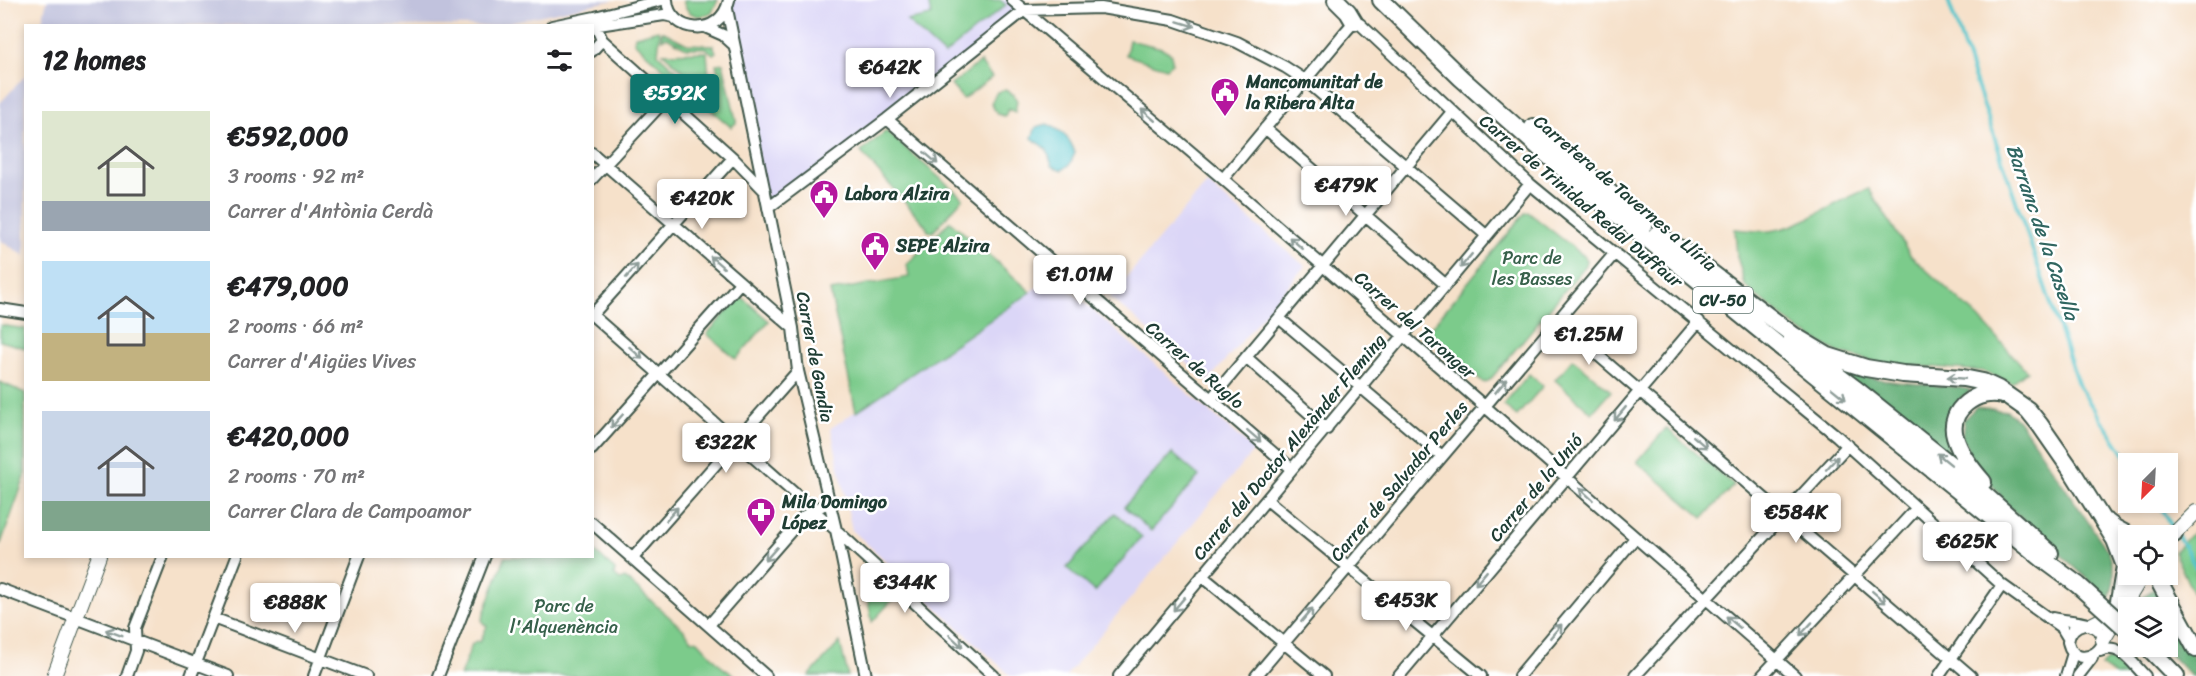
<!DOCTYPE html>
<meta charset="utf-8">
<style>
:root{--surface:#fff;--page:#f2f2f2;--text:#202124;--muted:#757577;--accent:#0f766e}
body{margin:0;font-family:Sriracha,sans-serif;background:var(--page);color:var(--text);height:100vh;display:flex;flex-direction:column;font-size:22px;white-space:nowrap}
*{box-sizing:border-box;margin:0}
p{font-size:20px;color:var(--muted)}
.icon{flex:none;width:33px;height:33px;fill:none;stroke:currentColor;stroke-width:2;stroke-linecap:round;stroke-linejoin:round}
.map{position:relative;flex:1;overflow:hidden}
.details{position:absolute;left:24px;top:24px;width:570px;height:534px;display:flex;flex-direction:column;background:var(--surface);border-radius:0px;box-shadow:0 3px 9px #0003}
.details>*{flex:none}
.needle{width:39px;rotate:204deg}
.fabs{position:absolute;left:2118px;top:453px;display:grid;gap:12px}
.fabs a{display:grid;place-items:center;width:60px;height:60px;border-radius:0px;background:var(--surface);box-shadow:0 3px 9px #0003;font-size:30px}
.price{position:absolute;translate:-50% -51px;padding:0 14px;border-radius:6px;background:#fff;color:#222;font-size:20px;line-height:39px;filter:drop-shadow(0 2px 3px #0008)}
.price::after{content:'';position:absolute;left:50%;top:36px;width:18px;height:14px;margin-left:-9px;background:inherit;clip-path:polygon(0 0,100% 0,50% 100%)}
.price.selected{background:var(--accent);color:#fff}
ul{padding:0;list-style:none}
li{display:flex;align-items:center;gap:18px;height:150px;padding:0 18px}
li span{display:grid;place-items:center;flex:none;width:168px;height:120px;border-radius:0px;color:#555}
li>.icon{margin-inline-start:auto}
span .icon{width:72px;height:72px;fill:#fffc;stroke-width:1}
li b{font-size:26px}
h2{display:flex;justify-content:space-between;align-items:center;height:72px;padding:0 18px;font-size:26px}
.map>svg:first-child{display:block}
.built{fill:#dbd6f7}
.industrial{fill:#c1c2dd}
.green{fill:#7bcb8b;stroke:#4d8460;stroke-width:1.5}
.forest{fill:#64af77;stroke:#427656;stroke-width:1.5}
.water{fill:#57c5cb;stroke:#3b8180;stroke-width:1.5}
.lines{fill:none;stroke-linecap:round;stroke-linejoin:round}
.stream{stroke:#57c5cb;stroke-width:4}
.street-casing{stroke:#3f564a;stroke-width:14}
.secondary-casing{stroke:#3f564a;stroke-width:16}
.primary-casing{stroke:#3f564a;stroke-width:20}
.street{stroke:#fff;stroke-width:10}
.secondary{stroke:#fff;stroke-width:14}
.primary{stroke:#fff;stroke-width:16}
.primary-bridge-casing{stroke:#3f564a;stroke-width:20;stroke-linecap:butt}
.primary-bridge{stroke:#fff;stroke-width:16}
.oneway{stroke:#8f9e9a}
.labels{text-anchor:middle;stroke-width:5;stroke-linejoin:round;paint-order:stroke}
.shield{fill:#fff;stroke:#627771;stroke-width:1.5}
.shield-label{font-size:16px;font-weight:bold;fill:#1f3d34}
.poi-label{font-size:18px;font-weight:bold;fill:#1f3d34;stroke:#fff;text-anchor:start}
.street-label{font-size:18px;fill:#1f3d34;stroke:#fff}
.park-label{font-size:18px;fill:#36604a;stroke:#fff}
.water-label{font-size:20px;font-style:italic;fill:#306661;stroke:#fff}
</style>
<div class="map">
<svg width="2196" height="676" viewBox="0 0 2196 676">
<rect width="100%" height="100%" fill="#fff"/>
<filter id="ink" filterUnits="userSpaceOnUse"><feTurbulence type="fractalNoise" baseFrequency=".0167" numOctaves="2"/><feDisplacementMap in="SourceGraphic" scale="12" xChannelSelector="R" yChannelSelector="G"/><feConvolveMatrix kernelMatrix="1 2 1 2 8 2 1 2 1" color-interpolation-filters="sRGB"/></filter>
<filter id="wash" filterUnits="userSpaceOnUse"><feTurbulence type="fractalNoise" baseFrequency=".008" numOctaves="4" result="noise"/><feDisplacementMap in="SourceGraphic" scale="24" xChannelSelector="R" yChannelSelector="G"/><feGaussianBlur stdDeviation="1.35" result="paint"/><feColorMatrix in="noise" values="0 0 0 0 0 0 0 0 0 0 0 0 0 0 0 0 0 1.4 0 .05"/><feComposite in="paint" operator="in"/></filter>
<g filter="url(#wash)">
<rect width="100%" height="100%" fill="#f6e1ca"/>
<!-- built -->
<path class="built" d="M728,0H1012L1025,10L768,208Z
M1207,183L1305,266L1208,381L1110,297Z
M1052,275L1254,450L1066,676H1011L852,530L831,428L1031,292Z"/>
<!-- industrial -->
<path class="industrial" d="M47,0H614L491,26L41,25Z
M25,76V256L0,240V103Z"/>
<!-- green -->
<path class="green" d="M683,0H718L712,12C699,20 686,15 683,0Z
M928,0H1000L1006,5L944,55L907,21L931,16Z
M658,30L660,33L658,54L676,70L675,76H671L634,42L635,36Z
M662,31L687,44L713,45L716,52L713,54L706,48H686L667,37L662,39Z
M1129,40L1162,48L1172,54V63L1166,68L1126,55Z
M707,52L710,95L663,53Z
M980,62L992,77L963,99L951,85Z
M723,63L736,120V123L731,127L683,86L691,83L707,97H716C722,88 719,75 716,64Z
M1005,90L1013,94L1017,101L1015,112L1008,109L1005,116L997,114L991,103L997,92Z
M886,131L963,198L933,232L928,231L926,226L861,152Z
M1869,189L1911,256L1979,318L2027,371L2012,383L1982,371L1881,363L1839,353L1799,330L1753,293L1745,285L1737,256L1735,229C1746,230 1758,232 1769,231C1805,227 1835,200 1869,189Z
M1528,212L1584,256L1587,260L1586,265L1490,380L1485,383L1481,381L1429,336L1428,331L1525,213Z
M950,221L1031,292L856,412L830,291L909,277L907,264Z
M743,298L769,321L736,359L707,334L738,299Z
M0,325L25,329V348L0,341Z
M1573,359L1611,391L1592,413L1555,380Z
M1529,374L1543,386L1517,416L1503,405Z
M0,382L25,393V477L0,546Z
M1666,428L1734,485L1703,518L1637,462Z
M1172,453L1199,476L1151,531L1124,507Z
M1115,513L1142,537L1095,592L1067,568Z
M2196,529V600L2174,552Z
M593,550L615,570L614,575L620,580L625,578L683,629L691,639L698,641L723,668L736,676H460L472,644L476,641L480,642L487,626L483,623L482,619L505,557L592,556Z
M867,574L895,597L872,622L864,579Z
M840,642L848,676H809Z
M2107,660H2112L2127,676H2115L2101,666Z"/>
<!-- forest -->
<path class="forest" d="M1841,373L1897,382L1956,387L1971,390C1942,412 1942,425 1950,458Z
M1976,407L2007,411L2021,423L2108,551C2116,571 2116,579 2109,599L2009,507L1971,458L1962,437L1964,419Z
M2156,588L2162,600L2163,607L2134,608L2140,598Z
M2168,614L2196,662V676H2191L2163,647L2168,646Z"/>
<!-- water -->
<path class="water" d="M1047,124C1062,131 1070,137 1075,153L1070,164L1063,170L1052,166L1047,150L1032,138L1036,127Z"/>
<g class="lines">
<!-- stream -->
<path class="stream" d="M1948,0L2079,387L2131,464
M2157,502L2174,530
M2178,536L2196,567"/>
</g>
</g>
<g filter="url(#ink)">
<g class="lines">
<!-- street casing -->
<g class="street-casing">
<path id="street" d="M667,0C669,34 721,39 729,0
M1012,0L1223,179L1795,676
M727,9L793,328L798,371L836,530L866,676
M552,26L595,17L662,0
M592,26L664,15L674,17
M596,26L602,40L733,158L765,191
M705,27L723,35L733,44
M592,51L602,40
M887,119L1292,469
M1265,128L1446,285
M592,153L793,328
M733,158L592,315L836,530L994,676
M592,179L666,99
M1223,179L1346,31L1354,22L1360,24L1530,184L1837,436L2002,585L2062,628L2068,638
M768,208L887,119L1025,10L1101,8L1173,20L1237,42L1285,67L1305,80L1486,235
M0,309L26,313
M1279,318L1442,456
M1557,320L1971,676
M1246,357L1327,429
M1211,399L1452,112
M592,449L740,283
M1267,500L1481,676
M592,523L766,676
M633,558L798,371
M1202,576L1324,676
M0,589L228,676
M213,618L366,676
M2053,618C2064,621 2086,621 2094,627C2122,643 2076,676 2068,642C2069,632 2074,626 2084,624
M709,625L804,516L829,502
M2100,651C2119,641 2133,664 2145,676
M127,676L136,651L135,628L163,556
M191,676L237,556
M314,676L359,556
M438,676L485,556
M1119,676L1530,184
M1256,676L1615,253
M1399,676L1699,321
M1519,676L1635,538
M1635,676L1848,445
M1762,676L1916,509
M1939,676L2002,585
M2066,676L2073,653
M2078,676L2092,658"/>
</g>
<!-- secondary casing -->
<g class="secondary-casing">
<path id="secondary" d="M2168,540L2196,512
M2091,625L2099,621L2115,606
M2103,640L2143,574
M54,676L99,556"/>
</g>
<!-- primary casing -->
<g class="primary-casing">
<path id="primary" d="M1336,0L1348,12L1354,22
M1381,0L1461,78L1588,191L2044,560L2078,585
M1533,127L1645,223
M1657,234L1676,246L1793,335L1828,356L1866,368L1903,374L1963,378L1983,382L1998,389L2028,410L2040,425L2072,471L2115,540L2125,566L2119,601
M1791,341L1857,390L1951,465L2050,553
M1983,482C1971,468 1960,454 1955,437C1947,409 1978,388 2003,395
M2107,522L2115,528L2130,536
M2168,537L2174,534
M2158,574L2161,585L2196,649
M2147,646L2176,676"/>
</g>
<!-- street -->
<use href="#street" class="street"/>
<!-- secondary -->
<use href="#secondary" class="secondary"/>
<!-- primary -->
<use href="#primary" class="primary"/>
<!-- primary-bridge casing -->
<g class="primary-bridge-casing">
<path id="primary-bridge" d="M2078,585L2128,630"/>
</g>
<!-- primary-bridge -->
<use href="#primary-bridge" class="primary-bridge"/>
</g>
<!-- one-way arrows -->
<defs><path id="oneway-shaft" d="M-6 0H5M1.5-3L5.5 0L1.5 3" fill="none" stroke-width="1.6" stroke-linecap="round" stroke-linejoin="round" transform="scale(1.5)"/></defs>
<g class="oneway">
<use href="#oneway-shaft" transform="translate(1186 24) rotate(17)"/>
<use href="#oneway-shaft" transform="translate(1148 115) rotate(-140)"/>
<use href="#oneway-shaft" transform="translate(931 158) rotate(41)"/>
<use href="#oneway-shaft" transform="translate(1296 243) rotate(-139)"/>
<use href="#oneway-shaft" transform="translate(1466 261) rotate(130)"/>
<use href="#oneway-shaft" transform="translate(717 262) rotate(-139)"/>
<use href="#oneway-shaft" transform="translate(632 271) rotate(-48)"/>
<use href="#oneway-shaft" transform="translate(636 353) rotate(42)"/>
<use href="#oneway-shaft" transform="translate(1956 378) rotate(-175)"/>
<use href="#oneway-shaft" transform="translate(1501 386) rotate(-50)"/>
<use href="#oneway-shaft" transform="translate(1839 394) rotate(39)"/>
<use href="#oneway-shaft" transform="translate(1620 414) rotate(130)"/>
<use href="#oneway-shaft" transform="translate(617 421) rotate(132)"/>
<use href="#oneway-shaft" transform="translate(1254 436) rotate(41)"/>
<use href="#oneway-shaft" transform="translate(1700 442) rotate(41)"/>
<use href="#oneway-shaft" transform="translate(1944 459) rotate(-141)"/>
<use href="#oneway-shaft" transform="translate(1832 463) rotate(-48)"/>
<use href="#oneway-shaft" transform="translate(1586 494) rotate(-138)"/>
<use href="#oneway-shaft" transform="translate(672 514) rotate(-49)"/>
<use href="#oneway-shaft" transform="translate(771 554) rotate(131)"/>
<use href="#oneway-shaft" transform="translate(1481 578) rotate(130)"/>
<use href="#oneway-shaft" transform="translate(1879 597) rotate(41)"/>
<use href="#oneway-shaft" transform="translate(1179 604) rotate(130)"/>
<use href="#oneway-shaft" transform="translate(1307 615) rotate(-50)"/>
<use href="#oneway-shaft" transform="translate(1733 622) rotate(-140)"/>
<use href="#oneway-shaft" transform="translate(1806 629) rotate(133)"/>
<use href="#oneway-shaft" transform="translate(1556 631) rotate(-50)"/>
<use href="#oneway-shaft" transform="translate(114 633) rotate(-159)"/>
<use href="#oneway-shaft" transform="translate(956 641) rotate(42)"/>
</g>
</g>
<!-- icons -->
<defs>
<g id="civic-pin" transform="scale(1.5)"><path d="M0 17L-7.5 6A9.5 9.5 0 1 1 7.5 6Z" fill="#b5179e" stroke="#fff"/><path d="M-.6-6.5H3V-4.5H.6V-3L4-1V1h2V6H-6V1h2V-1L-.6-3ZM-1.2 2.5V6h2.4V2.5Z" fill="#fff"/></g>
<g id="pharmacy-pin" transform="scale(1.5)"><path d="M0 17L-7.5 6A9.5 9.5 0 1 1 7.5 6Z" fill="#b5179e" stroke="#fff"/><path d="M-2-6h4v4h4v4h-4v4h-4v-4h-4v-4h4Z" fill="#fff"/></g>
</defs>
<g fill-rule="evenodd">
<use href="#civic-pin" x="1225" y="92"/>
<use href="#civic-pin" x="824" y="194"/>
<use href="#civic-pin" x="875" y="246"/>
<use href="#pharmacy-pin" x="761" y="512"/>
</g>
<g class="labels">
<!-- shield labels -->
<rect class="shield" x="1693" y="287" width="60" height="26" rx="4.5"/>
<g class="shield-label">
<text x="1723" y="306">CV-50</text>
</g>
<!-- poi labels -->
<g class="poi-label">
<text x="1246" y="88">Mancomunitat de<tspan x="1246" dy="21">la Ribera Alta</tspan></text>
<text x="845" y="200">Labora Alzira</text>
<text x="896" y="252">SEPE Alzira</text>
<text x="782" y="508">Mila Domingo<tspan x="782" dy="21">López</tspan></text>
</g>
<!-- street labels -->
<g class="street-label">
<text transform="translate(1625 193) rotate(40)" y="6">Carretera de Tavernes a Llíria</text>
<text transform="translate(1581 201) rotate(40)" y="6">Carrer de Trinidad Redal Duffaur</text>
<text transform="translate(1415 325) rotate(41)" y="6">Carrer del Taronger</text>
<text transform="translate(815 357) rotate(79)" y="6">Carrer de Gandia</text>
<text transform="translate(1195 365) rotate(41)" y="6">Carrer de Ruglo</text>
<text transform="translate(1289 447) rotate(-50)" y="6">Carrer del Doctor Alexànder Fleming</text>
<text transform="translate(1399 481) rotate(-50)" y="6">Carrer de Salvador Perles</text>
<text transform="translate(1536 488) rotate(-50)" y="6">Carrer de la Unió</text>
</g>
<!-- park labels -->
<g class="park-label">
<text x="1532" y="264">Parc de<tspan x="1532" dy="21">les Basses</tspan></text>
<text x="564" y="612">Parc de<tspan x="564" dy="21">l'Alquenència</tspan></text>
</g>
<!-- water labels -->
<g class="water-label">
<text transform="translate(2043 232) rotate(71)" y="7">Barranc de la Casella</text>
</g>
</g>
</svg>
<div class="fabs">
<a><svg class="needle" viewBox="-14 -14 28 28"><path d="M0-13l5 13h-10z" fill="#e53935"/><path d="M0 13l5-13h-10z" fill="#757577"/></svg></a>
<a><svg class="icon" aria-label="locate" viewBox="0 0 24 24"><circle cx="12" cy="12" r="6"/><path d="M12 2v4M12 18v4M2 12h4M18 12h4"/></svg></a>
<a><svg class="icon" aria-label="layers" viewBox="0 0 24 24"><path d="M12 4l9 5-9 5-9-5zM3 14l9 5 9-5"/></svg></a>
</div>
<b class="price" style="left:890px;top:99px">€642K</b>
<b class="price selected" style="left:675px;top:125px">€592K</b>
<b class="price" style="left:1346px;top:217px">€479K</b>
<b class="price" style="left:702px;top:230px">€420K</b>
<b class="price" style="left:1080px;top:306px">€1.01M</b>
<b class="price" style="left:1589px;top:366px">€1.25M</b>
<b class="price" style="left:726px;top:474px">€322K</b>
<b class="price" style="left:1796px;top:544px">€584K</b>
<b class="price" style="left:1967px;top:573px">€625K</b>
<b class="price" style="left:905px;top:614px">€344K</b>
<b class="price" style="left:1406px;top:632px">€453K</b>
<b class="price" style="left:295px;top:634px">€888K</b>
<section class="details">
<h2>12 homes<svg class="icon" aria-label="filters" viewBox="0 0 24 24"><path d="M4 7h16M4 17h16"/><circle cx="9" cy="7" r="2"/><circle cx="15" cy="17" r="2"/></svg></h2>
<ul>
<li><span style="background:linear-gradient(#dfe7d0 75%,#9aa5b1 0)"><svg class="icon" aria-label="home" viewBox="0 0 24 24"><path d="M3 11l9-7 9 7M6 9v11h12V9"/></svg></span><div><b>€592,000</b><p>3 rooms · 92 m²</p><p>Carrer d'Antònia Cerdà</p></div></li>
<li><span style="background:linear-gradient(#bfe0f5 60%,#c2b280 0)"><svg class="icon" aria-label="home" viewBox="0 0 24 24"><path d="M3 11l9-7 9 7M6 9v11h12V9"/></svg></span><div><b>€479,000</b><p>2 rooms · 66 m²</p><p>Carrer d'Aigües Vives</p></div></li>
<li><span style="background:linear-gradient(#c9d6e8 75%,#7fa58c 0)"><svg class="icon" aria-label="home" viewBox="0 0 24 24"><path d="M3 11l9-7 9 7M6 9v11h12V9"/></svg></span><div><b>€420,000</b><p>2 rooms · 70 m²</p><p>Carrer Clara de Campoamor</p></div></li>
</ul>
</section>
</div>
